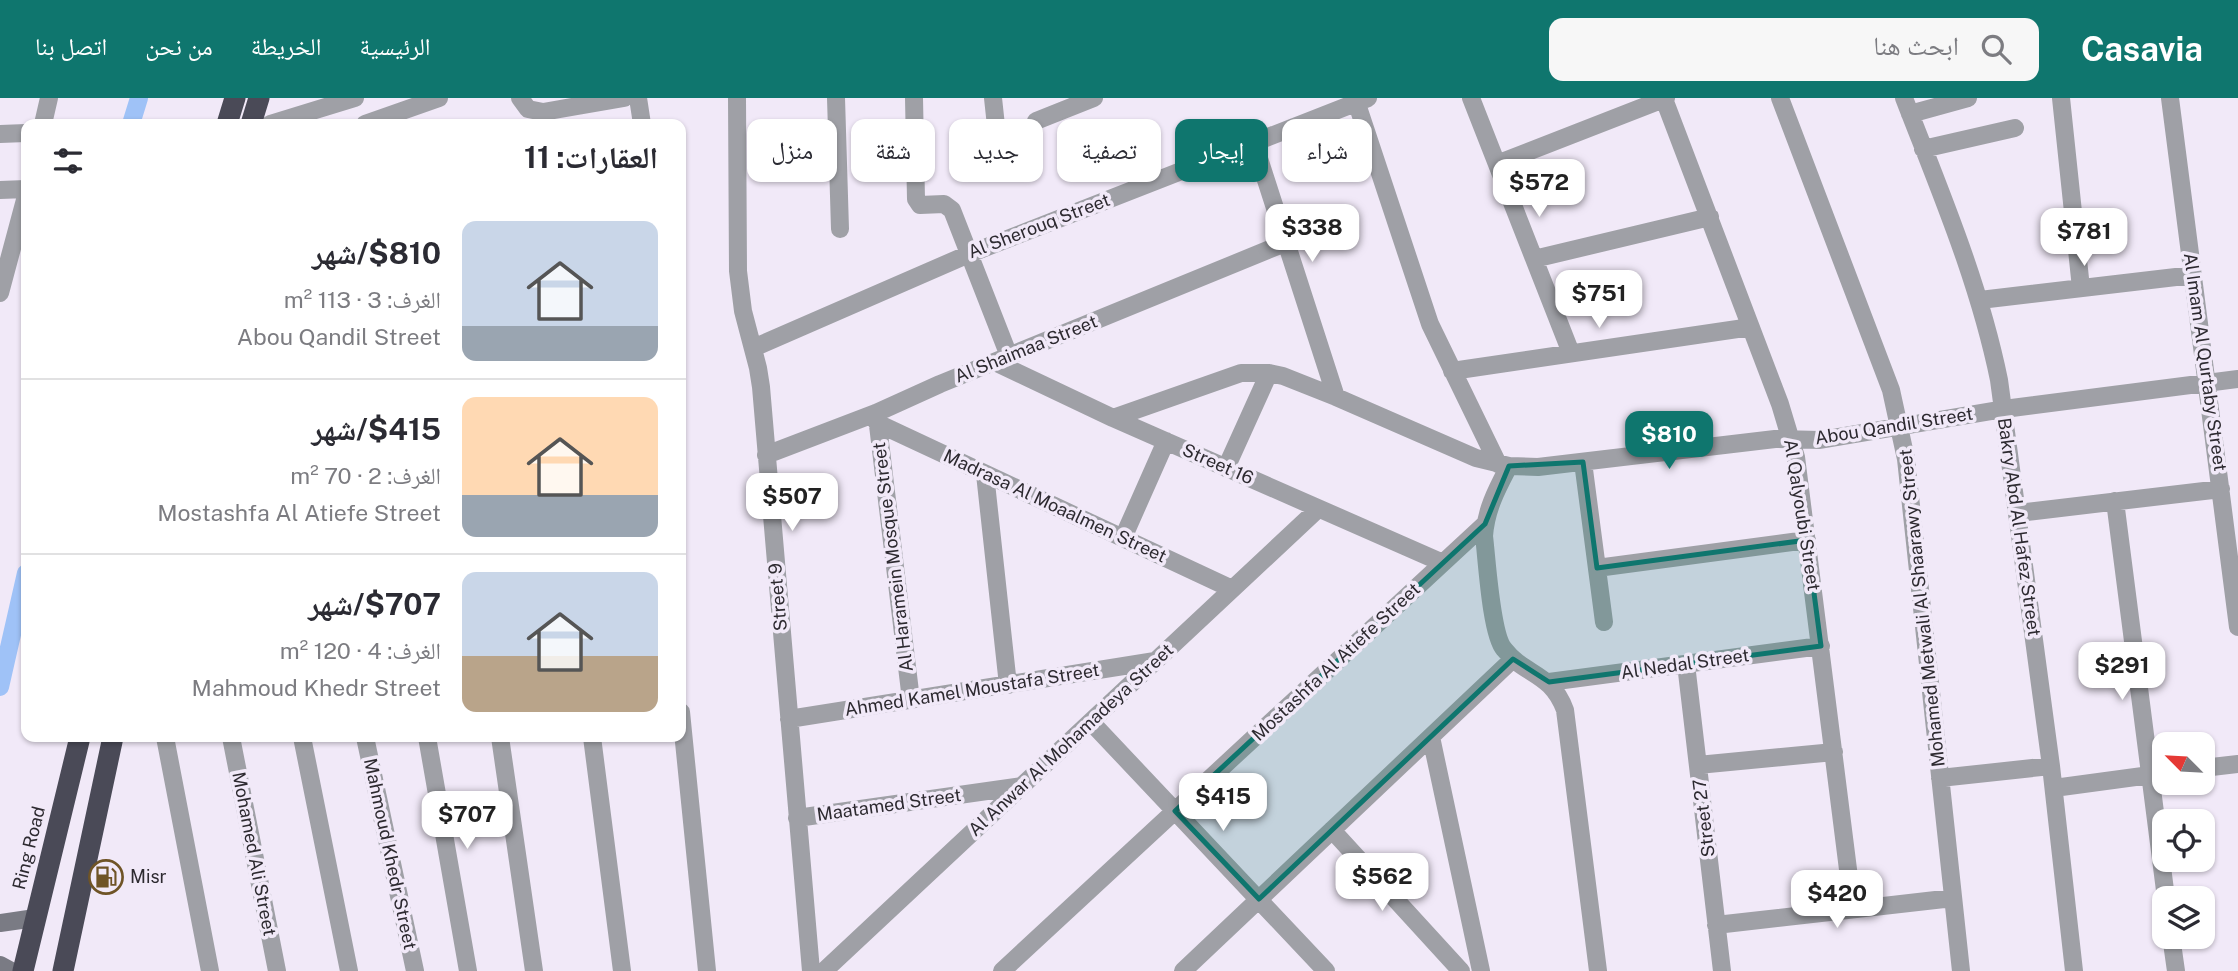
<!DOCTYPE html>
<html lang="ar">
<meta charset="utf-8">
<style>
:root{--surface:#fff;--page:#f7f7f7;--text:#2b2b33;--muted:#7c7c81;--line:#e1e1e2;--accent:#0f766e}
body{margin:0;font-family:"Public Sans","Noto Naskh Arabic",sans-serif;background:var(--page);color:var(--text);direction:rtl;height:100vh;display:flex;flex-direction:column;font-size:26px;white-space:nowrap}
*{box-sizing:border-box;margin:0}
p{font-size:23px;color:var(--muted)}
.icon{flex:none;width:38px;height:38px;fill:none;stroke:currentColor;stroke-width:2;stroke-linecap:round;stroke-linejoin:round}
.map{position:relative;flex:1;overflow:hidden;direction:ltr}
.drawer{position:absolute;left:21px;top:21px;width:665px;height:623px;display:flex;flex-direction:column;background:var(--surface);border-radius:14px;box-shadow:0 2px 5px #0004;direction:rtl}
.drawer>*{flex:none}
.top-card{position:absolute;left:707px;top:21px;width:665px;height:63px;direction:rtl;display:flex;gap:14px}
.needle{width:46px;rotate:294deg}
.controls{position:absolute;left:2152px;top:634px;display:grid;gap:14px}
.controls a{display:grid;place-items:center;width:63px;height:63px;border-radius:14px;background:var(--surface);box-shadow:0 2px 5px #0004;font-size:35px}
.price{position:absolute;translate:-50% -60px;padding:0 16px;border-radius:14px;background:#fff;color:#222;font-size:23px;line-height:46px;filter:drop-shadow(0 2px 4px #0008)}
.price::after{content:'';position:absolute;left:50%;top:42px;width:21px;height:16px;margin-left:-10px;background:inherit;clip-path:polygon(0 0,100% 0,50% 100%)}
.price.selected{background:var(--accent);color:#fff}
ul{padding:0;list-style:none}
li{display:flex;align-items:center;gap:21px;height:175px;padding:0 28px}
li+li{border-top:2px solid var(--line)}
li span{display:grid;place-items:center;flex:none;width:196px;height:140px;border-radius:14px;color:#555}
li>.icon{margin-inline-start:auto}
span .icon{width:84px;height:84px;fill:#fffc;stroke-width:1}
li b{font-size:30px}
h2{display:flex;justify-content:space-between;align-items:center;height:84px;padding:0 28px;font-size:30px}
.pill{padding:0 24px;border-radius:14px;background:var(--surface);box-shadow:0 2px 5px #0004;font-size:24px;line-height:63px}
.pill.selected{background:var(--accent);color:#fff}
header{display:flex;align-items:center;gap:42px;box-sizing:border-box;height:98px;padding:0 35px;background:var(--accent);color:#fff}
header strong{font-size:33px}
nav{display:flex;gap:38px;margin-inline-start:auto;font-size:24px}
.search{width:490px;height:63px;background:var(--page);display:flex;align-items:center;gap:18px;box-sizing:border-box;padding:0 24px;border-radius:14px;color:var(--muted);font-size:26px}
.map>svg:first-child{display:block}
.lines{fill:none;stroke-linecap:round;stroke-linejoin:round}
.canal{stroke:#9fc2f7;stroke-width:18}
.street{stroke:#9fa0a6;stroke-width:18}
.secondary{stroke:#7a7b84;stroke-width:18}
.highway{stroke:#4a4a57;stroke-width:21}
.marked{fill:#0f766e;fill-opacity:0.2;stroke:#0f766e;stroke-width:5;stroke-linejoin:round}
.labels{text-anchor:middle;stroke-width:7;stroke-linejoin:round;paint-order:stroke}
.street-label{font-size:18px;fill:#2d2a30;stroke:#f1e9f8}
.poi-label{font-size:18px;fill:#2d2a30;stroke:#f1e9f8;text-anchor:start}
</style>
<header>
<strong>Casavia</strong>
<div class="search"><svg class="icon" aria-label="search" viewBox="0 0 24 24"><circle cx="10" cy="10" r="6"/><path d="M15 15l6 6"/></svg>ابحث هنا</div>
<nav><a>الرئيسية</a><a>الخريطة</a><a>من نحن</a><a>اتصل بنا</a></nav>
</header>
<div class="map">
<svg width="2238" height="873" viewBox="0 0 2238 873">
<rect width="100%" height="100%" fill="#f1e9f8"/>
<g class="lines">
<!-- canal -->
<path class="canal" d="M131,26L139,0
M0,589L26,475"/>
<!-- street -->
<path class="street" d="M520,0L528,11L543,14L624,0
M638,0L642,26
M737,0L738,173L743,213L758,270L761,289L811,873
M836,0L840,131
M914,0L916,101L920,107L944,106L952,112L1009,258
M993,0L1001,74
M1355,0L1430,226L1498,366
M1471,0L1571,255
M1780,0L1891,292L1906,361L1961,873
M1904,0C1940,93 1979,184 1999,282L2051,668L2074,873
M2061,0L2081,190
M2170,0L2238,529
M1664,1L1780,306L1796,359L1853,811
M1910,16L1968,0
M1036,23L1094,0
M43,26L49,0
M270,26L355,0
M365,26L439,0
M0,36L26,35
M1254,45L1336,299
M1923,51L2015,30
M1497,66L1666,0
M0,92L26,91
M1534,161L1710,119
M0,195L26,98
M1980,202L2193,177
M753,250L969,156L1368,0
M995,264L1113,320L1443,465
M1452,273L1751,229
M877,319L911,602
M1113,320L1241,275H1269L1283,278L1336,299L1476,360L1509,368L1538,369L1775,341L1820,342L2004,311L2238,281
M877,325L1232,491
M766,357L876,315L940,286L1285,145
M1583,364L1604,524
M1509,368C1497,391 1486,411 1484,438C1487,462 1491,536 1504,551C1525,578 1551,574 1565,612L1598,873
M1226,370L1269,275
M985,376L1008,587
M2115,403L2166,800
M2018,415L2221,391
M1123,440L1166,343
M1597,470L1807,442
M1686,566L1722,873
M1549,584L1821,548
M681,614L707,873
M789,621L1155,563
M1091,624L1326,873
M165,639L210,873
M231,639L277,873
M302,639L349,873
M365,639L415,873
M427,639L468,873
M500,639L534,873
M592,639L622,873
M1431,639L1481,873
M1698,667L1834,654
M2203,670L2238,666
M1940,680L2051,668
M2054,690L2165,675
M797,720L1022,688
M1332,732L1461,873
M1716,827L1953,800
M2171,838L2176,873
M824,873L1318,411
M1002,873L1485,426
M1183,873L1513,561"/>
<!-- secondary -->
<path class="secondary" d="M0,825L35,820
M0,867L11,873"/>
<!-- highway -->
<path class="highway" d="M227,26L235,0
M251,26L259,0
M23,873L80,639
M63,873L113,639"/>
</g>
<!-- marked area -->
<path class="marked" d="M1583,364L1597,470L1807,442L1821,548L1549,584L1513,561L1259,801L1175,713L1485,426L1509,368Z"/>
<!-- icons -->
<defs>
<g id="fuel-ring" transform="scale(1.75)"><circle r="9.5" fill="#f1e9f8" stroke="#6f5426" stroke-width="1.5"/><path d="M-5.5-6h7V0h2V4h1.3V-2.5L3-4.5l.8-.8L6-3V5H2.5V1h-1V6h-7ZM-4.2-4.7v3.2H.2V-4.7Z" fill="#6f5426"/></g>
</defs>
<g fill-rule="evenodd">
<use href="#fuel-ring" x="106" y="779"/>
</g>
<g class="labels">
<!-- street labels -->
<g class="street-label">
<text transform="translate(1039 128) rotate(-21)" y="6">Al Sherouq Street</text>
<text transform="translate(1026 251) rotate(-22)" y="6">Al Shaimaa Street</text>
<text transform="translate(2205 264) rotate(82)" y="6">Al Imam Al Qurtaby Street</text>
<text transform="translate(1894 328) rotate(-9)" y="6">Abou Qandil Street</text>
<text transform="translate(1218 366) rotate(24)" y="6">Street 16</text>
<text transform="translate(1055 408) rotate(25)" y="6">Madrasa Al Moaalmen Street</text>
<text transform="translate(1802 417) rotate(81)" y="6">Al Qalyoubi Street</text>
<text transform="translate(2019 429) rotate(82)" y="6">Bakry Abd Al Hafez Street</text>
<text transform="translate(893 459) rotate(-97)" y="6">Al Haramein Mosque Street</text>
<text transform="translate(778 499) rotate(-95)" y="6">Street 9</text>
<text transform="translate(1922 510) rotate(-96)" y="6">Mohamed Metwali Al Shaarawy Street</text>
<text transform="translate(1336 564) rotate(-43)" y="6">Mostashfa Al Atiefe Street</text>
<text transform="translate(1685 566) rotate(-8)" y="6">Al Nedal Street</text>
<text transform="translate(972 592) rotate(-9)" y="6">Ahmed Kamel Moustafa Street</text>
<text transform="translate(1071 642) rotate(-43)" y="6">Al Anwar Al Mohamadeya Street</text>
<text transform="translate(889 707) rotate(-8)" y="6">Maatamed Street</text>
<text transform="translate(1704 720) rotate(-97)" y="6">Street 27</text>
<text transform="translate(29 750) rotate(-76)" y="6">Ring Road</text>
<text transform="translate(254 756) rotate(79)" y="6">Mohamed Ali Street</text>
<text transform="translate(390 756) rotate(78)" y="6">Mahmoud Khedr Street</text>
</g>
<!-- poi labels -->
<g class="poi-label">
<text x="130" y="785">Misr</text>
</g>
</g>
</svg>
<div class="controls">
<a><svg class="needle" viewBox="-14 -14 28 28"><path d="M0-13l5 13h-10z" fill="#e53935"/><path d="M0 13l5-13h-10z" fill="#7c7c81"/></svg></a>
<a><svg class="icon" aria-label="locate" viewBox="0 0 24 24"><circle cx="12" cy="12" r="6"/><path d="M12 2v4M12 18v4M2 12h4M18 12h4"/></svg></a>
<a><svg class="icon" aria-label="layers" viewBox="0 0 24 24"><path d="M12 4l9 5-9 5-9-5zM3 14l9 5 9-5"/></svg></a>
</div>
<b class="price" style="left:1539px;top:121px">$572</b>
<b class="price" style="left:1312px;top:166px">$338</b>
<b class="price" style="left:2084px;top:170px">$781</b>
<b class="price" style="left:1599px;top:232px">$751</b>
<b class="price selected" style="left:1669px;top:373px">$810</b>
<b class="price" style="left:792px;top:435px">$507</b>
<b class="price" style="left:2122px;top:604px">$291</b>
<b class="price" style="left:1223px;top:735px">$415</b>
<b class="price" style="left:467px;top:753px">$707</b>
<b class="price" style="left:1382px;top:815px">$562</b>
<b class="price" style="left:1837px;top:832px">$420</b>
<div class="top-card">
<a class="pill">شراء</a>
<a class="pill selected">إيجار</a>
<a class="pill">تصفية</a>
<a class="pill">جديد</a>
<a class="pill">شقة</a>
<a class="pill">منزل</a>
</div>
<section class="drawer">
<h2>العقارات: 11<svg class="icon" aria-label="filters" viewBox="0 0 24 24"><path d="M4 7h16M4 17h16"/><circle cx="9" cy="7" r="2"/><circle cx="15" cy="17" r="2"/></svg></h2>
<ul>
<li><span style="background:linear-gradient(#c9d6e8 75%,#9aa5b1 0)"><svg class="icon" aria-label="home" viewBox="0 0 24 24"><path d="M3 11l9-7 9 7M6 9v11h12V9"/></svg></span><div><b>$810/شهر</b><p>الغرف: 3 · 113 m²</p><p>Abou Qandil Street</p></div></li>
<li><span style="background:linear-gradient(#ffd9b3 70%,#9aa5b1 0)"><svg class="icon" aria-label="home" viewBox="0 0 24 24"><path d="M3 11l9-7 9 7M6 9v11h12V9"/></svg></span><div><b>$415/شهر</b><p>الغرف: 2 · 70 m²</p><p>Mostashfa Al Atiefe Street</p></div></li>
<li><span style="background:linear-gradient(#c9d6e8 60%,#b9a48a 0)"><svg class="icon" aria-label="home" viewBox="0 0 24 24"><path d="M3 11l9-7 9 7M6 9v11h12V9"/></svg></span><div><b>$707/شهر</b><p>الغرف: 4 · 120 m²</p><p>Mahmoud Khedr Street</p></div></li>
</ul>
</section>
</div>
